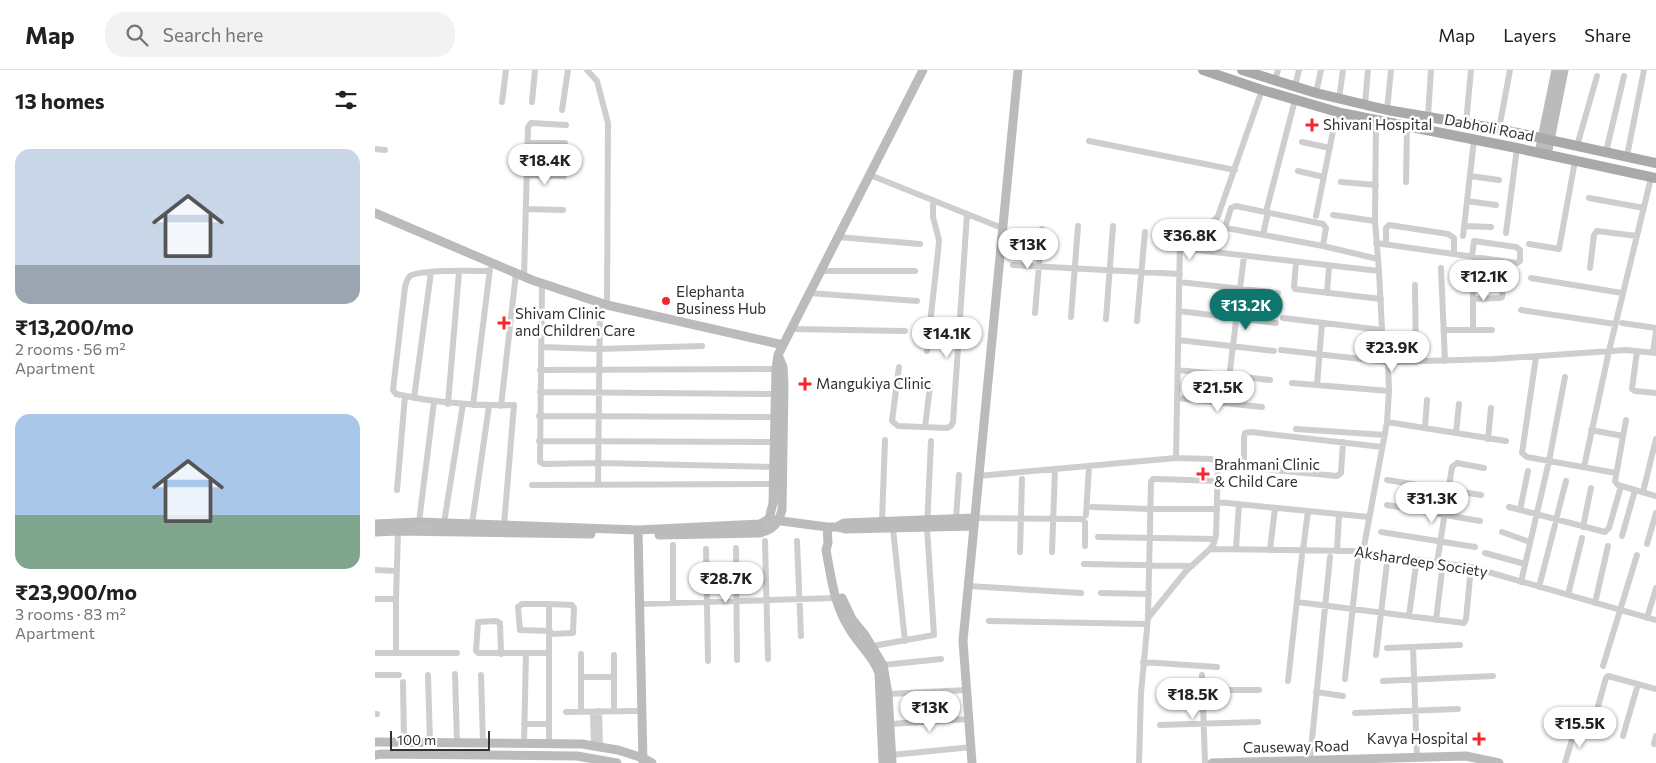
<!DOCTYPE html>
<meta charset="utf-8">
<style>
:root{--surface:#fff;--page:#f2f2f2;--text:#202124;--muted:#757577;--line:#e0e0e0;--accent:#0f766e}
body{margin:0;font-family:Commissioner,sans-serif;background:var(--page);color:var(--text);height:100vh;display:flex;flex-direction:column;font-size:19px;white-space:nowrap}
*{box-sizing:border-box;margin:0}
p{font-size:16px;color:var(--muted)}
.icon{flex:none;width:28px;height:28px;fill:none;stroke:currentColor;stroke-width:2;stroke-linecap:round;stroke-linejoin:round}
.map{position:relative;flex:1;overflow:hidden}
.side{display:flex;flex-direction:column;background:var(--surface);width:375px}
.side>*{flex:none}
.scale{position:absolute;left:15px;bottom:12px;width:100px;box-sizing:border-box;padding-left:5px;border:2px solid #313131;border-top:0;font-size:14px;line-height:18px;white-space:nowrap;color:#313131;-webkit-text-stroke:4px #fff;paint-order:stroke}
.price{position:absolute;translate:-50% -42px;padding:0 11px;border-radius:18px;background:#fff;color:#222;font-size:16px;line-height:32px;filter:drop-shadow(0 1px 2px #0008)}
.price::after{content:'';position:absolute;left:50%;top:30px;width:15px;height:11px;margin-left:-8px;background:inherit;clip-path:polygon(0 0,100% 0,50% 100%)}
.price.on{background:var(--accent);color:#fff}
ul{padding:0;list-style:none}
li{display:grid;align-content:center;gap:10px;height:265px;padding:0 15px}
li span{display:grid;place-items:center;height:155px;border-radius:15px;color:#555}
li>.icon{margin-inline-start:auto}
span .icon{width:90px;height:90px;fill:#fffc;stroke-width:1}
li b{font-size:21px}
h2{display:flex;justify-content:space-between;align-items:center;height:60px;padding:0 15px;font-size:21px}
header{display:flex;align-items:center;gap:30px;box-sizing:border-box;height:70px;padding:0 25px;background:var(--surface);border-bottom:1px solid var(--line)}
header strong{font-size:24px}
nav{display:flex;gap:28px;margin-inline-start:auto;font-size:18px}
.search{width:350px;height:45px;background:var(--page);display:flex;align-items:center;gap:12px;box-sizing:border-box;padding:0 18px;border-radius:20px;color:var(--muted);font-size:19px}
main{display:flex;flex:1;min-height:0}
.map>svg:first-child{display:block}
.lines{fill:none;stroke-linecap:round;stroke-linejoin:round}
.street{stroke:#cecece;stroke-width:6}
.secondary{stroke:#bbb;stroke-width:9}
.primary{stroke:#a9a9a9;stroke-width:10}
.poi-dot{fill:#f6262e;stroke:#fff;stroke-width:2}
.labels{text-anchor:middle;stroke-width:5;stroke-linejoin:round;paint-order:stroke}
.poi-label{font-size:15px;fill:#313131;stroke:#fff;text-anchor:start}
.street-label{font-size:15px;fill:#313131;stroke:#fff}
</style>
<header>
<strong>Map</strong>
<div class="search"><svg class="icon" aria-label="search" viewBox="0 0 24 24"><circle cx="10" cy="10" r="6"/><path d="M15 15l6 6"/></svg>Search here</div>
<nav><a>Map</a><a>Layers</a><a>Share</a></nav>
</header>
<main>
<section class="side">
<h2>13 homes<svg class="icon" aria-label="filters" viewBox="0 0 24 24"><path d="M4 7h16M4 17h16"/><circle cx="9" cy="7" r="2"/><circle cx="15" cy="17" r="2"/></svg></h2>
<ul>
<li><span style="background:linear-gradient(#c9d6e8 75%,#9aa5b1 0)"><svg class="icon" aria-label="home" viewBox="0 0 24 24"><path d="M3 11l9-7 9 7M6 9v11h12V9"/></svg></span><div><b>₹13,200/mo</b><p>2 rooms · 56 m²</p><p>Apartment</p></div></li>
<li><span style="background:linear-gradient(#a9c7e8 65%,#7fa58c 0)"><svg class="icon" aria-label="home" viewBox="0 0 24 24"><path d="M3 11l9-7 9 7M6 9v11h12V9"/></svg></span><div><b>₹23,900/mo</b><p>3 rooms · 83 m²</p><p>Apartment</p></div></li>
</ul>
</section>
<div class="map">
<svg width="1281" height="693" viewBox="0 0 1281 693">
<rect width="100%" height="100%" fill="#fff"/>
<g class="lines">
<!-- street -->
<path class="street" d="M212,0L222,11L233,53L232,235
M900,10L903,0
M920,16L924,0
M941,23L946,0
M964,29L968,0
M127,32L131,0
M157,32L160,0
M990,34L993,0
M187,40L193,0
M1012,40L1016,0
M1053,46L1056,0
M1001,51L1000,151L1004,201L1007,260L1013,292L1119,289L1251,280L1281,283
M1091,53L1096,0
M1124,59L1135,0
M714,71L860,100
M927,72L955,78
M153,73H190
M1202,76L1222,6
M0,79L10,80
M1231,82L1249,6
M1252,86L1269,0
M923,101L949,107
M152,105L189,106
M495,105L627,158
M1095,106L1124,110
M966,112L1001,115
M1031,112L1032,57
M1214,128L1269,138
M1092,131L1121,135
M892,138L920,30
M151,139L188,140
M958,145L1000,151
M941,146L962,41
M835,155L948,176L1003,189
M1089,156L1116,157
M850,158L856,138L861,136L948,154L951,158L948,176
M1131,163L1142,78
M888,165L893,142
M1088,166L1099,70
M463,167L545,174
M1001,173L1142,193L1145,191V180L1141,177L1099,171L1097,186
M1011,174V158L1014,155L1073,164L1079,168V184
M1154,174L1184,179L1200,91
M804,178L1004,201
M921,192L919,217L920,219L1006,229
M638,195L805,204
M1066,198L1070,291
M1215,198L1219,165L1222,161L1262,166
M114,201C100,201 45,199 35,206C32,209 31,213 30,217L18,320L21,324C60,333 99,336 139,335L129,455
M445,201H540
M1098,203V260
M149,207L153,57L156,53L191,55
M1156,208L1247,223
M804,212L903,223
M167,213L165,392L169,394L224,393L400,397
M1040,215L1041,292
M434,223L542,231
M952,223L954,196
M1098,229L1125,228L1127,227L1129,206
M1146,240L1240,254
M804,241L901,253
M660,243L667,159
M696,247L703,156
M908,248L1007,260
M731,249L738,156
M762,251L770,162
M1247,253L1281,258
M416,259L530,261
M1069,260H1117
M803,270L899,281
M166,277L224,279L327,276
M906,280L1013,292L1014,321L1012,352L988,482
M552,281L563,182L564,170L558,147V130
M1262,281L1257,319L1260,321L1281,323
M1278,283L1281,261
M1161,287L1147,383L1152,387L1241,403
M524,297L517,351L523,356L572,358L576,356L578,352L592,144
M165,300L401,299
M803,300L895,310
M917,313L1014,321
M942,315L947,253
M165,322L401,324
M39,328L56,202
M802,328L887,337
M851,333L869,186
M73,334L84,202
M98,335L115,199
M126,336L141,203
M164,346L401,347
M1251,350L1240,411L1243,415L1281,426
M1012,352L1131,371
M550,357L555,316
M1050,358L1052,330
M921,359L1010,365
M1216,360L1248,366
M1081,363L1084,334
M1113,369L1116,338
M164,371L401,372
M801,388L805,172C814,154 832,162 843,146L887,20
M843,395L962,406L966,403L968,372
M869,397V367L870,363L876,362L1007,377
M1209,397L1234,281L1276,108
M603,406L801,388L836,389L841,391L843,395L841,465L839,473L835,479L811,501L773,548L766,623L764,693
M1012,410L1106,425
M157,415L399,414
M223,415L225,233
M22,420L30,326
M1268,422L1281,369
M842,432L994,447
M1012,435L1105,451
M717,437L775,439H842
M1134,437L1230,462L1234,458L1246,416
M1145,440L1153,401
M711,445L714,396
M599,448L707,449L710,452V476
M581,449L584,405
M1181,450L1191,411
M507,451L510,370
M44,452L59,332
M69,453L88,334
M97,454L114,336
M1208,457L1216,418
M518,459L530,571
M1006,462L1100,477
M1127,462L1155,472
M1247,466L1260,420
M723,467L840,469
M390,471L393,589
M422,471L426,566
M1272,474L1281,443
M298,475V533
M361,478L362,590
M331,479L333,591
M835,479L978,481L1096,497L1281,550
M861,479L864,434
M895,480L900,438
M928,480L933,441
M962,481L964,444
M645,482L647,409
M677,482L680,399
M1110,483L1150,494
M1062,493L1077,397L1082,393L1109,398
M709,494L817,496
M0,500L22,501
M1146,512L1174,391L1190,307
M593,516L706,523
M1164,517L1180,455
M726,523L774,524
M1193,525L1207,468
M0,529H21
M922,532L1089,553L1091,549L1096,497
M1220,533L1233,476
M174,534H147L143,537L145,560L175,561
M265,534L461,528
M1034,546L1041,495
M773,547L776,412L778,409H782L842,411
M1272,548L1281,518
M1061,550L1067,501
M614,551L771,554
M498,576L559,565L552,458L556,371
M1038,577L1042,688
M1012,578L1085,575
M0,583H82
M21,583V529L23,461
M174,583V534L197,535L199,538L198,563L175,564
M126,584L125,553L121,551L103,552L101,581L103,583H151
M1001,585L1012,493
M768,592L842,597
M508,595L566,589
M1228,596L1262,485
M80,604L82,672
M0,605H24
M53,605L55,672
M106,605L108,673
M827,605L830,693
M206,607H239
M970,609L983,489
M913,611L927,485
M1008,611L1118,606
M28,612L29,671
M790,620H884
M941,622L968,626
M513,624L591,620
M224,641L225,677
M239,641V585
M191,642L261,641
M206,642V584
M218,642L219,676
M980,643L1083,639
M0,644H2
M149,654H174
M515,654L594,649
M1218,654L1231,608L1233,606L1281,619
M785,655L883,652
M1248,666L1263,614
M149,673L151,583H174V674
M1279,674L1281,666
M516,685L597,677
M935,690L955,487
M1190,693L1200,659"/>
<!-- secondary -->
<path class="secondary" d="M1164,83L1181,0
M1172,85L1189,0
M0,143L157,210L232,235L408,275
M399,450L452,457H462L470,459L599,456
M0,454L44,452L263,460L385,454L394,449L398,433L401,299L403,285L548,0
M452,457L453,473L451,480C456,506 459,535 474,558C483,574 498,586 504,603L508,693
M462,457L469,453L599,448
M263,460L268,693
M0,462L23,461L216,464
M284,465L385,463C399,459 403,454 407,440L409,315L408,297L403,285
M467,528L477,549L490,565L508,595L513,624L517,693
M0,672L207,674L243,680L268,688L277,693
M0,685L6,684L202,686L242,693
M597,693L588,571L643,0
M837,693L1091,686L1124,693"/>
<!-- primary -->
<path class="primary" d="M828,0L887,20L966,43L1142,78L1281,108
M867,0L941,23L1012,40L1124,59L1281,93"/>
</g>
<!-- markers -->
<g class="poi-dot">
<path d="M934.5 47.5h5v5h5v5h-5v5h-5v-5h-5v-5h5z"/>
<circle cx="291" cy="231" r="5"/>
<path d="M126.5 245.5h5v5h5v5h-5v5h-5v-5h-5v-5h5z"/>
<path d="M427.5 306.5h5v5h5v5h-5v5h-5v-5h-5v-5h5z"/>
<path d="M825.5 396.5h5v5h5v5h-5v5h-5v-5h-5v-5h5z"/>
<path d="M1101.5 661.5h5v5h5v5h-5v5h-5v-5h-5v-5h5z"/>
</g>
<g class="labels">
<!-- poi labels -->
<g class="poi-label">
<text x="948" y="60">Shivani Hospital</text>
<text x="301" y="227">Elephanta<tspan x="301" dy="17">Business Hub</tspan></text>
<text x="140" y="249">Shivam Clinic<tspan x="140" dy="17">and Children Care</tspan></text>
<text x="441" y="319">Mangukiya Clinic</text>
<text x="839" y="400">Brahmani Clinic<tspan x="839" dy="17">&amp; Child Care</tspan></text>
<text x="1093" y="674" text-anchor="end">Kavya Hospital</text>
</g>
<!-- street labels -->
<g class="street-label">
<text transform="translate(1114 58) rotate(11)" y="5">Dabholi Road</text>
<text transform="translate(1046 492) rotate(9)" y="5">Akshardeep Society</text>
<text transform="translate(921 677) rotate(-1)" y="5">Causeway Road</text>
</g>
</g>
</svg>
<div class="scale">100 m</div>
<b class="price" style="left:170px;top:116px">₹18.4K</b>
<b class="price" style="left:815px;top:191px">₹36.8K</b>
<b class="price" style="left:653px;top:200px">₹13K</b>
<b class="price" style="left:1109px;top:232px">₹12.1K</b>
<b class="price on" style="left:871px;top:261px">₹13.2K</b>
<b class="price" style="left:572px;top:289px">₹14.1K</b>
<b class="price" style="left:1017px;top:303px">₹23.9K</b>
<b class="price" style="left:843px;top:343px">₹21.5K</b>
<b class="price" style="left:1057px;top:454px">₹31.3K</b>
<b class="price" style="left:351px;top:534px">₹28.7K</b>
<b class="price" style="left:818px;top:650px">₹18.5K</b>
<b class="price" style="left:555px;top:663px">₹13K</b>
<b class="price" style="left:1205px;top:679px">₹15.5K</b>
</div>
</main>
